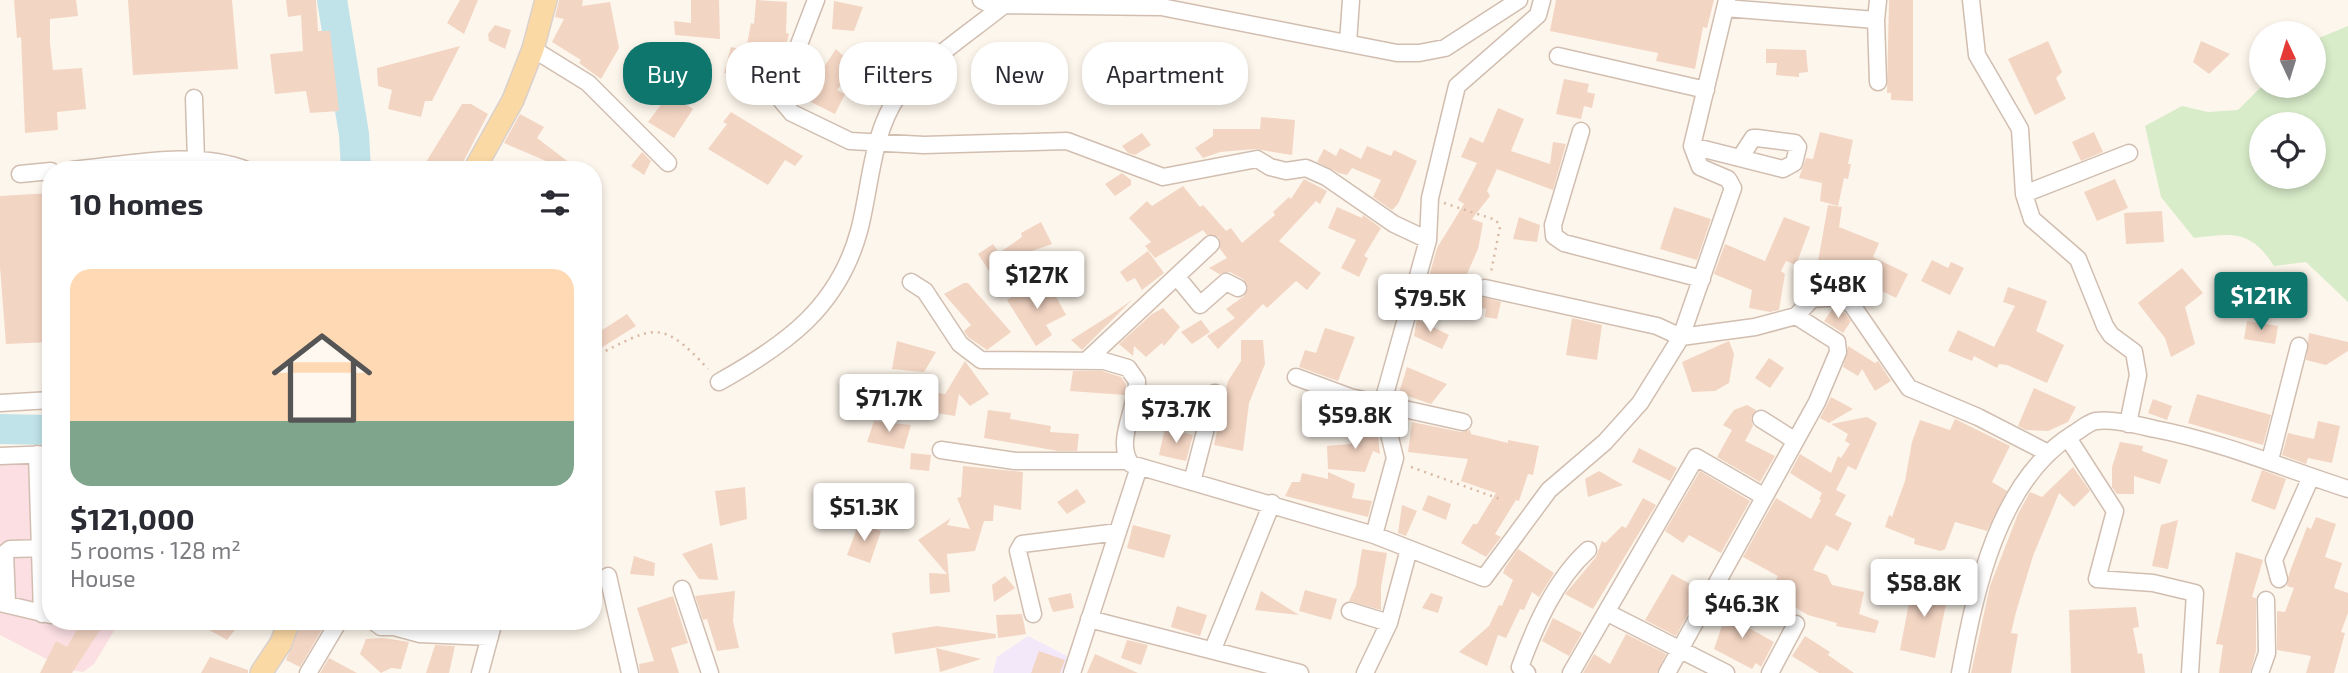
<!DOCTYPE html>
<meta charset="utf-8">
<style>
:root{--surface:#fff;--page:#f2f2f3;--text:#2b2b33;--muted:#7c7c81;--line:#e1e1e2;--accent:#0f766e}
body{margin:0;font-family:"Exo 2",sans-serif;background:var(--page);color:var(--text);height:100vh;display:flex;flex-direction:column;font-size:26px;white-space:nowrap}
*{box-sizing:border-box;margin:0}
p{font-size:23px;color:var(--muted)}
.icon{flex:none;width:38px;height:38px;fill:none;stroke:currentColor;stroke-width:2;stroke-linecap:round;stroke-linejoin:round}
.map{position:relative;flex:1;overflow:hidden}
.side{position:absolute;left:42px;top:161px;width:560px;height:469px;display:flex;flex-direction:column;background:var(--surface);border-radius:28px;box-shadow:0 4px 10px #0003}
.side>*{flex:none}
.banner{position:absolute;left:623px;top:42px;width:665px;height:63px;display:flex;gap:14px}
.needle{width:46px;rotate:356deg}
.tools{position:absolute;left:2249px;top:21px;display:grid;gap:14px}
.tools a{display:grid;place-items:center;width:77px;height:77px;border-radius:50%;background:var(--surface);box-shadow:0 4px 10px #0003;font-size:35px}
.price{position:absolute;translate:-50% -60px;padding:0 16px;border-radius:7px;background:#fff;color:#222;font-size:23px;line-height:46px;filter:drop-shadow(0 2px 4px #0008)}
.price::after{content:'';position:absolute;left:50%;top:42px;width:21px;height:16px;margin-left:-10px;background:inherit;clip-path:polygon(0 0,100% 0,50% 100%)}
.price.selected{background:var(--accent);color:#fff}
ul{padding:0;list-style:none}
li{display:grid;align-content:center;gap:14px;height:371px;padding:0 28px}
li+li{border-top:2px solid var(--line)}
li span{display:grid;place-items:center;height:217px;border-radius:21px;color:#555}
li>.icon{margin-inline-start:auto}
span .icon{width:126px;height:126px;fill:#fffc;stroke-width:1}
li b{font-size:30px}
h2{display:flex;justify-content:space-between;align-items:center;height:84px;padding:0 28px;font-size:30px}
.chip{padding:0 24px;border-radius:28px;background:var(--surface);box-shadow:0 4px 10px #0003;font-size:24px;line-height:63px}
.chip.selected{background:var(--accent);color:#fff}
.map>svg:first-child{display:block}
.education{fill:#f3e8fa}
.medical{fill:#fbdfe3}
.green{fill:#d8ecc9;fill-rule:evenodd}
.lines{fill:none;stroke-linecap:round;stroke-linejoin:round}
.river{stroke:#bfe3e8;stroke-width:30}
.building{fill:#f3d5c3}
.minor-casing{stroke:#d1beb0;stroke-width:19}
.major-casing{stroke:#dad1cd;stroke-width:24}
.path{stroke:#d9b8a5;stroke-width:2.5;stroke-dasharray:2 5;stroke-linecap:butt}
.minor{stroke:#fff;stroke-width:16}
.major{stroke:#fbd9a5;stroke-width:21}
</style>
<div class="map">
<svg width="2348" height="673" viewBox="0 0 2348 673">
<rect width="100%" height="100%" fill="#fdf6ec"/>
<!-- education -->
<path class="education" d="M1028,636L1071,658L1065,673H993L997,657Z"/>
<!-- medical -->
<path class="medical" d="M0,459H51V621H120L94,664L83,672L66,669L0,635Z"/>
<!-- green -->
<path class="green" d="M2348,26V302L2306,262L2274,266C2251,230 2233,233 2194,238L2161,197L2145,126L2182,106L2208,112L2238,110L2262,86H2314V40ZM2261,124H2314V177H2261Z"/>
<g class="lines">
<!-- river -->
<path class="river" d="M332,0L354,134L356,170
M0,429L51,430"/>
</g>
<!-- building -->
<path class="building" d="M14,0H76L78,16L50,19V43L53,70L82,68L86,109L57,112L58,130L25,133L21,37L17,38Z
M128,0H232L238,69L133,75Z
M286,0H316L318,31H330L339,111L310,113L306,91L275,94L270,54L303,51L301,15L288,17Z
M460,0H478L464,34L447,23Z
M559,0H583L582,6L610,2L619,48L601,79L579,63L581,60L552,42L564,19L555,17Z
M691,0H719L720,39L675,35L674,21L691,23Z
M756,0L787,2L786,33L789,34L783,57L759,51L753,80L724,73L731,47L746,50L751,23L754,24Z
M1556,0H1714L1707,28L1703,27L1695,69L1656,61L1658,53L1550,31Z
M1889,0H1913V101L1891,100V93H1887Z
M834,1L863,7L854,31L832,29Z
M495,25L511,30L505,49L489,41L488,34Z
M2048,41L2062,72L2056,78L2066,99L2035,115L2008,59Z
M2201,41L2230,54L2209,74L2193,62Z
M460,46L432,101H425L421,117L388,109L392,90L378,86L377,68Z
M836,49L856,68L837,90L845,94L835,114L803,98Z
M1766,49L1806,50L1808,72L1799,73V77L1776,75L1777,63H1766Z
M1564,79L1589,84L1587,92L1595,94L1592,108L1584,106L1581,119L1556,114Z
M669,94L693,109L674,138L648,122Z
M462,104H471L488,114L459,170H421Z
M1498,108L1524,119L1511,151L1550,164L1553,142L1566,144L1553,190L1497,169L1487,191L1490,196L1472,219L1483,223L1478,249L1456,299L1427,284L1437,248L1464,204L1458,200L1477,163L1461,157L1470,137L1483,143Z
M731,112L803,156L795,166L785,160L768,185L708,149L727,124L723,122Z
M520,114L544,127L537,138L579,170H540L546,161L504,143Z
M1261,117L1295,120L1292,155L1255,149L1220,152L1203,158L1195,148L1213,136V129H1260Z
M1820,132L1853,140L1848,164H1851L1848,179L1844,178L1838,206L1820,201L1822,183L1799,178L1806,158L1813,159Z
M2094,132L2103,152L2081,161L2072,142Z
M1142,133L1151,145L1135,155L1128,153L1122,146Z
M1367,146L1391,156L1394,150L1417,161L1398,204L1392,210L1373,197L1381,180L1352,168L1347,175L1339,173L1317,162L1324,149L1336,156L1340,148L1361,159Z
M642,152L651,161L644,175L631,166Z
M1122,173L1131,180V185L1115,196L1105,184Z
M1304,179L1327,191L1320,204L1316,201L1279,241L1321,273L1307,290L1296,281L1267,308L1263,304L1218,349L1207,336L1235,318L1226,309L1244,296L1248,288L1243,279L1230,272L1219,274L1209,268L1227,258L1220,249L1219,237L1207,235L1203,230L1155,258L1145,246L1151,242L1129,218L1147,201L1152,206L1183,186L1200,207L1203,205L1226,231L1231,228L1242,243L1275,215L1273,212L1289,197L1291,199Z
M2115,179L2128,208L2097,221L2084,192Z
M51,193V342L6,344L0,267V196Z
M1828,205L1842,207L1839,227L1879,243L1873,257L1908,274L1896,298L1860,280L1856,290L1816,273Z
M1337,207L1362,218L1363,215L1381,228L1364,256L1368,258L1359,277L1341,268L1356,240L1328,228Z
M1674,207L1711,219L1697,260L1660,249Z
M2162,211L2164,242L2126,244L2124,213Z
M1519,217L1540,225L1537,242L1513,239Z
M1784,217L1810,227L1796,265L1786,261L1781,271L1785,274L1779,310L1770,312L1749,308L1752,290L1714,274L1725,244L1765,261Z
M1041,222L1052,244L1032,251L1020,263L993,277L978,254L993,244L999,253L1022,237L1021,233Z
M1148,251L1164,273L1142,290L1135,278L1127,282L1120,272Z
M1932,260L1948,268L1951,262L1964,268L1950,295L1921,281Z
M2182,268L2203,293L2185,307L2195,344L2171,357L2165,338L2138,303Z
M2247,276L2249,308L2217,310L2215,278Z
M1046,278L1066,315L1046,325L1052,335L1036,346L1007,300L1024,289L1029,296Z
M964,283H968L1011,332L987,350L968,337L964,331L971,325L944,294Z
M2008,287L2047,301L2036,331L2064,345L2047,383L2007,365L1999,364L1997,368L1974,356L1972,361L1948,351L1958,330L1994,347L2015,306L2003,302Z
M1479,296L1501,302L1497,319L1485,317L1486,309L1477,307Z
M1132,300L1082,350L1071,340L1112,314Z
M1163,308L1180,327L1164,346L1162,343L1146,357L1134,346L1133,356L1119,344L1152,314Z
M1833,308L1845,313L1851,321L1843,333L1824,321Z
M627,314L636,326L593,353V336Z
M1572,318L1602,325L1597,360L1566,355Z
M1417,319L1449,335L1442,349L1414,336Z
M1201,320L1210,332L1192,344L1181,332Z
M2247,321L2278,326L2275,344L2244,339Z
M1325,328L1355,337L1338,381L1299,367L1305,350L1316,353Z
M2309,333L2348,342V351L2326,365L2306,360Z
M1241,340H1263L1265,364L1249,403L1243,451L1214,445L1228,381L1241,361Z
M897,341L936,352L924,372L892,369Z
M1729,341L1734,354L1729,383L1715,391L1692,392L1682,362Z
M1848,346L1875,363L1878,361L1891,381L1875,391L1862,369L1858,376L1843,367Z
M1769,358L1784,368L1770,388L1755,378Z
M965,361L989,394L970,406L959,394L955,416L924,411L927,391L945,394Z
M1407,367L1447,384L1431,404L1399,393Z
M1073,371H1102L1121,377L1126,384L1125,395L1070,391Z
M1195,385L1203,398L1186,410L1176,398Z
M2034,388L2076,407L2068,422L2048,431L2026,430L2018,426Z
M2197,394L2271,415L2263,445L2188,423Z
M1831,397L1853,409L1829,423L1820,418Z
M2153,399L2172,406L2167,420L2148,413Z
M1747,405L1756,410L1751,418L1753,426L1745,441L1775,456L1760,482L1717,457L1732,430L1723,425L1734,410Z
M988,410L1011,413L1010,419L1051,426L1050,432L1079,434L1077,451H1058L984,438Z
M1867,417L1877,423L1856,470L1848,466L1836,490L1846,495L1835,515L1852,523L1838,551L1826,545L1813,570L1827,575L1832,585L1864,592L1859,614L1879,621L1875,633L1836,626L1837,623L1808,615L1769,592L1778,576L1743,557L1776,498L1811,519L1821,500L1819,499L1822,493L1790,473L1800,454L1831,473L1838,456L1841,458L1850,444L1845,441L1848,434L1831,424Z
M1955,419L2010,446L1992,482L2007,491L1987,531L1955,522L1945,549L1941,551L1914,544L1915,539L1885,527L1889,515L1892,517L1905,481L1912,442L1920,420L1950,430Z
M874,421L911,425L904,449L867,442Z
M2318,421L2340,426L2332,463L2308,458L2306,464L2282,455L2288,433L2314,439Z
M1412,422L1461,432L1470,430L1471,434L1508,443V440L1539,446L1533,475L1528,474L1519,501L1516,500L1495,534L1501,537L1486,557L1461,543L1473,524H1477L1496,493L1461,481L1468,459L1408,452Z
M1353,425L1377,427L1380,454L1373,451L1365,472L1328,469L1327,446L1351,444Z
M1165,428L1193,435L1186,461L1159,455Z
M2120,442L2143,446L2142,451L2168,460L2160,484L2134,476V494H2117L2112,487V467Z
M1639,448L1677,468L1670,481L1632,462Z
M911,453L931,455L929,471L910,469Z
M963,466L1023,472L1021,510L994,505L993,521H984L975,551L947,554L950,592L930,594L929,573L947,574L918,540L951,518L947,525L970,529L957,498L961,497Z
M2073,467L2090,491L2074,507L2059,493L2033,556L2016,612L2011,633L2018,634L2011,673H1971L1990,586L2018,514L2030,492L2042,497Z
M2262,470L2286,479L2275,510L2251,501Z
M1599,471L1623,485L1588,497L1585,479Z
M1700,471L1750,501L1721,553L1689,535L1683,543L1665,531Z
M1328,472L1355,484L1352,498L1372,501L1368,517L1285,496L1292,482H1300L1302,473L1328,479Z
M745,487L747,519L720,526L715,491Z
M1077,489L1086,502L1067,514L1057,502Z
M1428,495L1451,504L1446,520L1422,510Z
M1643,498L1656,505L1593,609L1565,594L1596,557L1602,541L1605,543L1622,526L1626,528Z
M1402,505L1417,511L1406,536L1398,533Z
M2316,517L2336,524L2325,557L2342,563L2334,588L2348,593V613L2341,632L2345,633L2334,673H2306L2311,656L2277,650V611L2285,612L2294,588L2287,586L2289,574L2307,527L2311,529Z
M2178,520L2168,569L2152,566L2161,525Z
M859,523L881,531L870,563L847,555Z
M1133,525L1171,535L1164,558L1127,548Z
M712,543L718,580L699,579L682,554Z
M1362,549L1387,553L1381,587V610L1349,601L1356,586Z
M1518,549L1554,573L1539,597L1532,592L1524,610L1520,609L1506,638L1498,635L1487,666L1459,652L1489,626L1499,605L1502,606L1513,580L1503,573L1505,568Z
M2236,552L2263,560L2252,597L2256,598V651L2250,673H2219L2223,645L2216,644Z
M634,556L655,563L654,576L630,574Z
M1672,574L1701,590L1676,636L1645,620Z
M1005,576L1015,588L994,602L992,585Z
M1914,577L1931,583L1947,599L1935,658L1900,650Z
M1305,590L1337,599L1331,620L1299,611Z
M735,591L733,621L739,648L717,651L707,619L703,620L695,596Z
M1261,591L1299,615L1255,610Z
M1071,593L1074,608L1053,612L1048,598Z
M1431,593L1443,597L1438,613L1422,608Z
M673,596L688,643L671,648L679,673H640L639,664L654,661L637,608Z
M1729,605L1752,615L1747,627L1774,642L1761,667L1756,663L1752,669L1714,649Z
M1177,606L1207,615L1200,636L1171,627Z
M2136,607L2139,627L2133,628L2138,654L2142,653L2145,673H2071L2069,610Z
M1022,614L1026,634L998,638L996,615Z
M1553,618L1582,633L1569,656L1542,641Z
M82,621H106L72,673H40L56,641L67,647Z
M193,621H242L227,640Z
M302,621H327L300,667L286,660Z
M937,626L996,634V638L895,654L892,633Z
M1626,634L1666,654L1657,673H1583L1594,654L1610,664Z
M1805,636L1830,652L1828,655L1854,673H1819L1792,656Z
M383,638L409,642L401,669L391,668L381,673L360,654L366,639Z
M1127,640L1148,645L1141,665L1121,658Z
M435,645L455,646L449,673H426Z
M936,648L981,659L940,672Z
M1039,651L1065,660L1060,673H1031Z
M1095,654L1138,673H1087Z
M210,657L248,670V673H201Z
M329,658L357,673H320Z"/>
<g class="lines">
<!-- minor casing -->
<g class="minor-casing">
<path id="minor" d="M816,0L782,89L781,100L792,113L850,141L924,145L1067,141L1163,177L1257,159L1270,167L1286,171L1306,168L1326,177L1394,224L1428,240
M981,0L991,5L1161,7L1397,53H1419L1445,48L1519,0
M1971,0L1977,55L2020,129L2024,194L2032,219L2078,259L2105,326L2111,335L2134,352L2138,375L2128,424
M1725,8L1876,20L1878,82
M1876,20L1878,0
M1348,43L1351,0
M533,49L588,83L668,163
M1558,56L1706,90
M194,98L196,160
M1581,131L1553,225L1554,236L1564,243L1702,279
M1692,146L1783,169L1794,163L1798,147L1795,143L1757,138H1753L1740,158
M72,170C127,165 194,149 247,170
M20,174L51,171
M2024,194L2129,153
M1177,277L1200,305L1226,282L1238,288
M911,282L925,291L960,344L981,360L1104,361L1128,368L1137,381C1138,406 1114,442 1131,464L1374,535L1484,578L1549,490L1605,442L1640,403L1681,337L1733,188L1728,179L1700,167L1692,146L1727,0
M1485,288L1657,326L1681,337L1755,327L1796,316L1812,299L1839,297L1852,305L1909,388L1978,417L2048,453
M1087,360L1211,244
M1296,377L1350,397L1463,422
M719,382C785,345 838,308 859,231C871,186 871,134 899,94C918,67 976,28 1004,5
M0,403L51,400
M1761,419L1794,440
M2068,438L2115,511L2097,579L2153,583L2195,593L2190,673
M941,450L1015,461H1129
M37,454L42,614
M0,456L51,454
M2270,460L2299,346
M1192,482L1215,393
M1374,535L1395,458L1382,405L1428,240L1430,198L1457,86L1538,15L1542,0
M608,576L630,673
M2279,579L2274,560L2311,477
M682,589L710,673
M7,602L5,553L10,549L51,548
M0,603L51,615
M1350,611L1389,623
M1608,613L1726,673
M1033,614L1018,551L1022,544L1118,532
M1089,619L1300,673
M373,621L381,627H394L420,634L490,637
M1213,649L1272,503
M308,673L339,621
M480,673L494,621
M1072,673L1139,467
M1365,673L1389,623L1409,549
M1527,673L1520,667C1535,626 1555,580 1588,550
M1571,673L1696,457L1763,496
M1667,673L1817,402L1838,352L1837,342L1796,316
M1770,673L1796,624
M1960,673C1975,591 1998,481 2073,434C2080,430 2089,422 2096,421C2115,419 2137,425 2155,429C2222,442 2283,468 2348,489
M2260,673L2267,653L2266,600"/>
</g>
<!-- major casing -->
<g class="major-casing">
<path id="major" d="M474,170L513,100L533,49L546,0
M261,673L281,643L289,621"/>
</g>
<!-- path -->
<path class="path" d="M1444,203L1496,220L1500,227L1491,272
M593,357C652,329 659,315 708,369
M1411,467L1500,499"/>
<!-- minor -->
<use href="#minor" class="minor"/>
<!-- major -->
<use href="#major" class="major"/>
</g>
</svg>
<div class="tools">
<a><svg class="needle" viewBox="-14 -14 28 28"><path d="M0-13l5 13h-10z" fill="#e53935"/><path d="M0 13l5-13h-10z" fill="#7c7c81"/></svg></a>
<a><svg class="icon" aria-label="locate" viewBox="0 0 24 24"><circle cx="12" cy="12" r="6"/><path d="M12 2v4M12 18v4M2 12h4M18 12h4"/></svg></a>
</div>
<b class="price" style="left:1037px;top:311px">$127K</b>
<b class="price" style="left:1838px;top:320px">$48K</b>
<b class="price selected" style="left:2261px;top:332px">$121K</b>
<b class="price" style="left:1430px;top:334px">$79.5K</b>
<b class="price" style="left:889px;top:434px">$71.7K</b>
<b class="price" style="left:1176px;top:445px">$73.7K</b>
<b class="price" style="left:1355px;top:451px">$59.8K</b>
<b class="price" style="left:864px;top:543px">$51.3K</b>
<b class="price" style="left:1924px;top:619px">$58.8K</b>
<b class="price" style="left:1742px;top:640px">$46.3K</b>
<div class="banner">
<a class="chip selected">Buy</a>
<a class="chip">Rent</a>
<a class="chip">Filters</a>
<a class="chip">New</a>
<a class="chip">Apartment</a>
</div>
<section class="side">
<h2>10 homes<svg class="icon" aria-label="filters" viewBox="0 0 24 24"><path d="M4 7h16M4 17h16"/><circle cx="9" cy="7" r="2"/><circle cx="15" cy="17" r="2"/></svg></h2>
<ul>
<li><span style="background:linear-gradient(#ffd9b3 70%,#7fa58c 0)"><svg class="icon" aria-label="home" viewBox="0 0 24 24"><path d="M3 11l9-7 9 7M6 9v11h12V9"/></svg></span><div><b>$121,000</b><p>5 rooms · 128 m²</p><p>House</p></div></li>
</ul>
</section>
</div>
